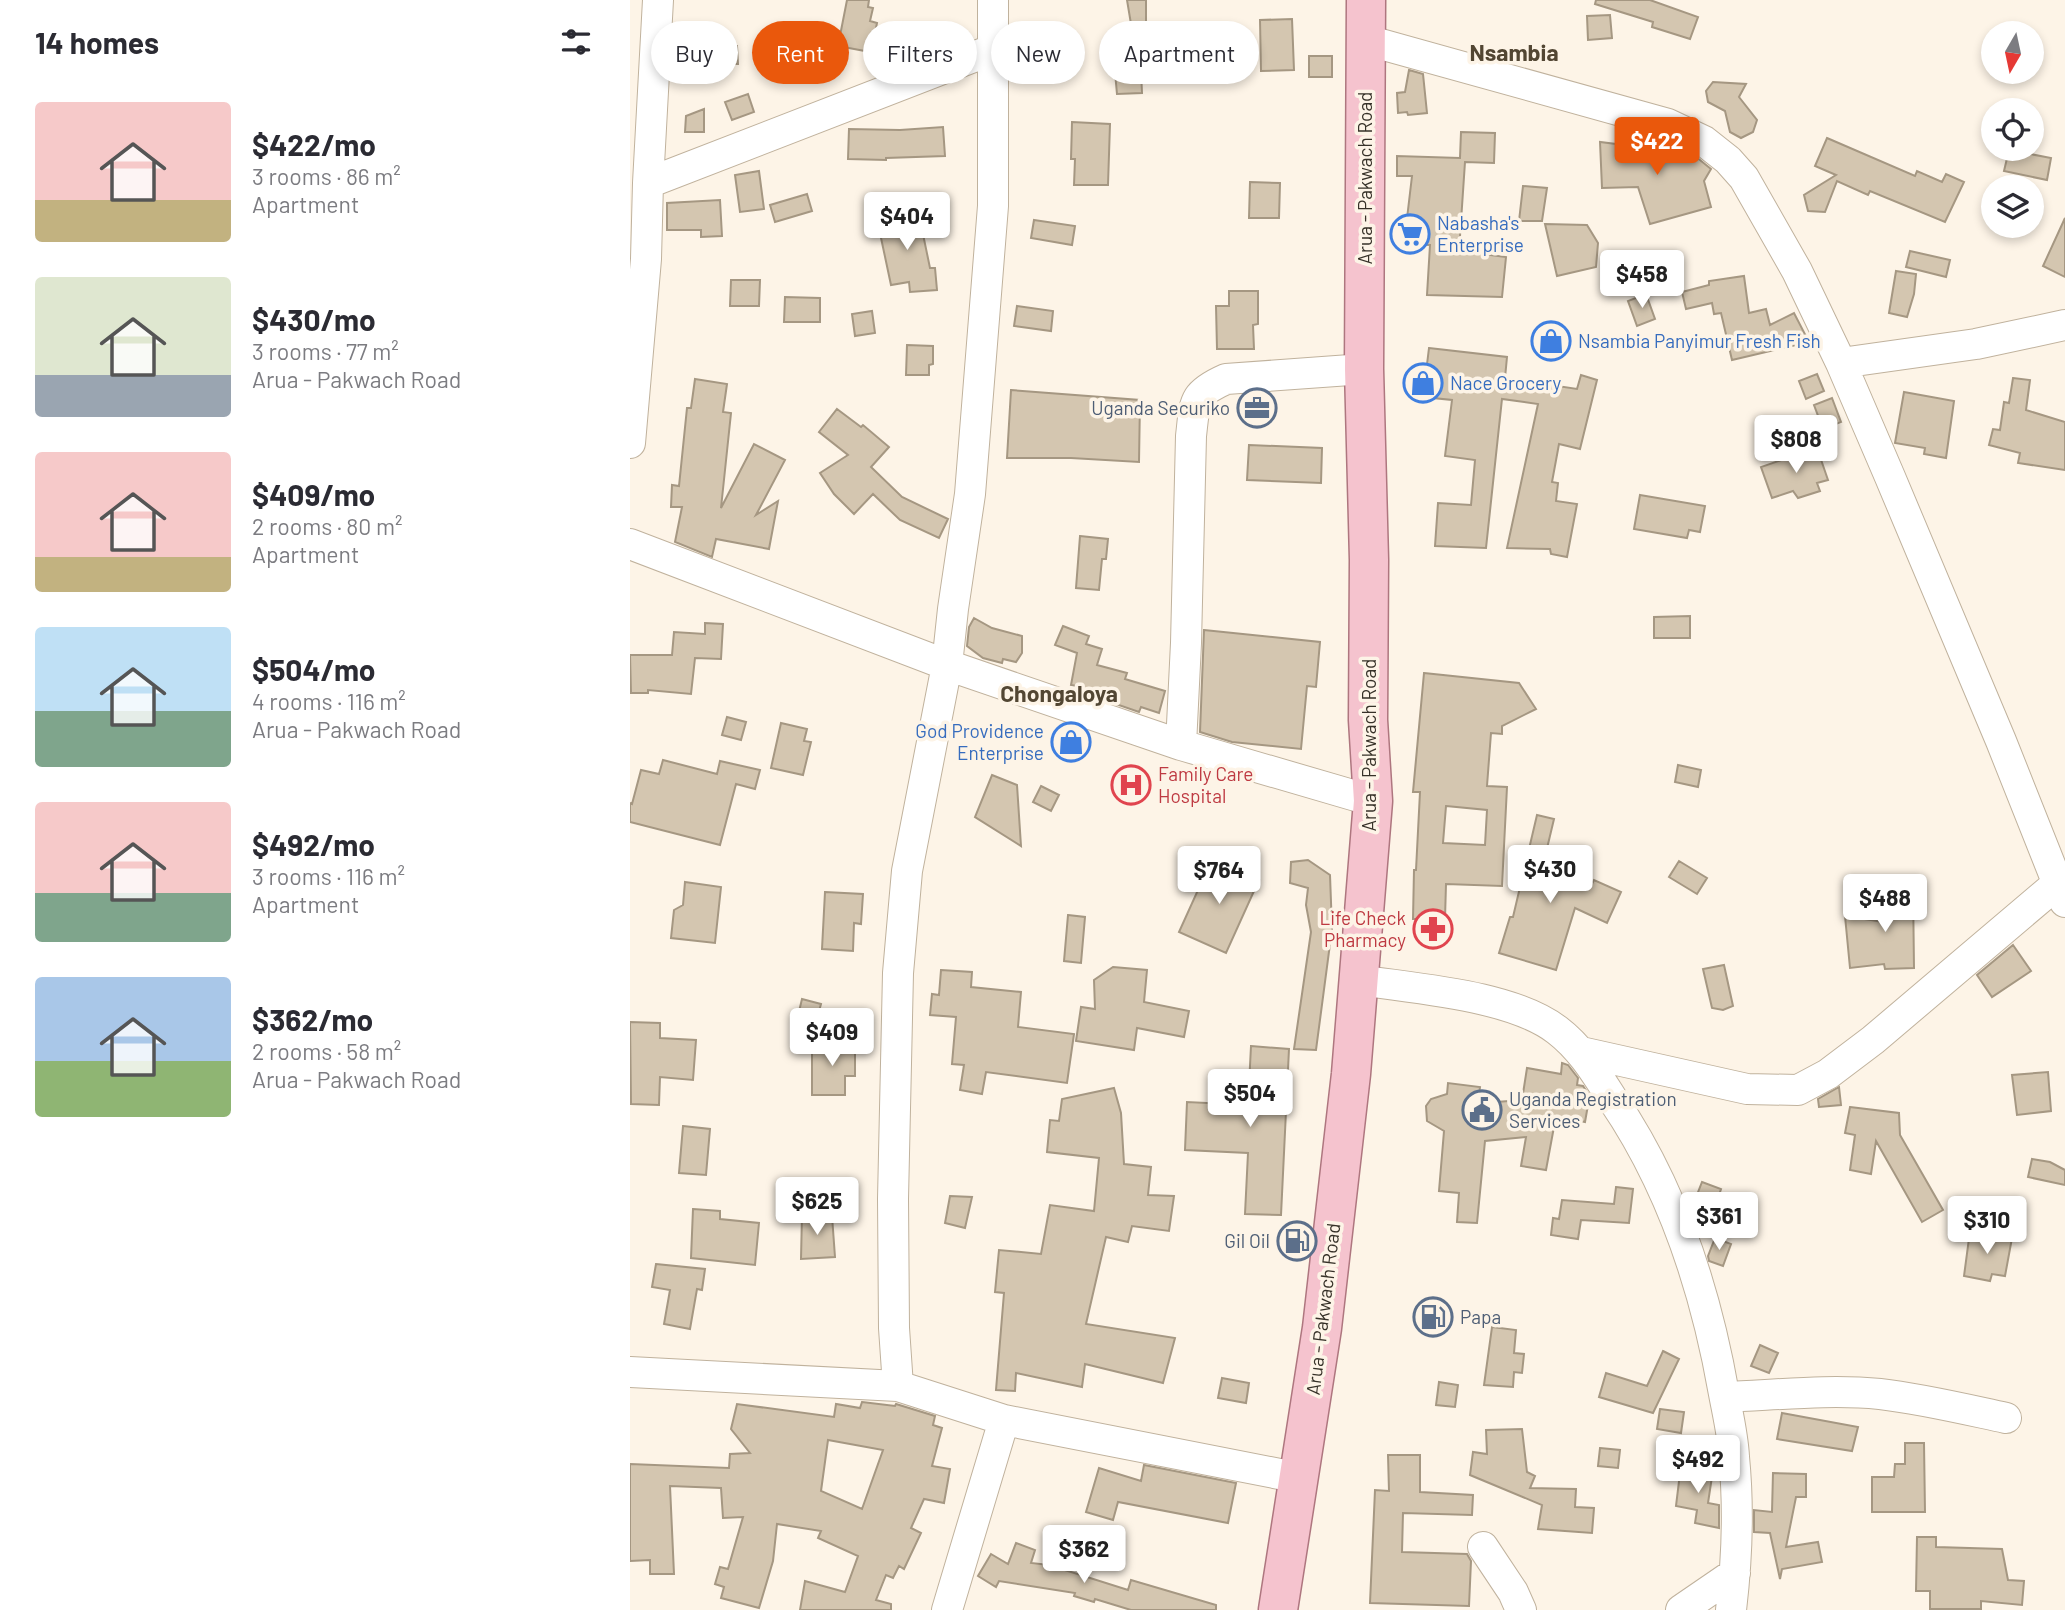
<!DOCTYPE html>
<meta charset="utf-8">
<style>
:root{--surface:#fff;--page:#f7f7f7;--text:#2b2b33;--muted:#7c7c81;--accent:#ea580c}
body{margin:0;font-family:Barlow,sans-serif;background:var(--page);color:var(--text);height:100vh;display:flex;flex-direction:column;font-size:26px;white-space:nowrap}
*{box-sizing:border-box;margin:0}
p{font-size:23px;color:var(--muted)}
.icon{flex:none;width:38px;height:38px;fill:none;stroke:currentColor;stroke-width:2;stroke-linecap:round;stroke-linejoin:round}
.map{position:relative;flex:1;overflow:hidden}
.side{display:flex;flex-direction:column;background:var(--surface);width:630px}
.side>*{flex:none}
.top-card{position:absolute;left:21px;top:21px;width:665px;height:63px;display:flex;gap:14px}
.needle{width:46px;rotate:189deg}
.controls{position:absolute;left:1351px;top:21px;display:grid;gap:14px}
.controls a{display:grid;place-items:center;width:63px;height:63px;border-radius:50%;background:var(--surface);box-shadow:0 4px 10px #0003;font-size:35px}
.price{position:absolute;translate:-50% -60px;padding:0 16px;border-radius:7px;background:#fff;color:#222;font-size:23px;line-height:46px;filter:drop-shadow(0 2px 4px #0008)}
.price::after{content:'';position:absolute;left:50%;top:42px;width:21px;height:16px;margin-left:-10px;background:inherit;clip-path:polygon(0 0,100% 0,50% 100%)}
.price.current{background:var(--accent);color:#fff}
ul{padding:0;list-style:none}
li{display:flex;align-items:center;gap:21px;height:175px;padding:0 35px}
li span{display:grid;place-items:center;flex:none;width:196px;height:140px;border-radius:7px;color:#555}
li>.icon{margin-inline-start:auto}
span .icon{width:84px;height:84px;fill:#fffc;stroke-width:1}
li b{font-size:30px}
h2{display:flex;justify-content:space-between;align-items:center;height:84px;padding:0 35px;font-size:30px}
.chip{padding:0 24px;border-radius:32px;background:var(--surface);box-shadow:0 4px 10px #0003;font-size:24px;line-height:63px}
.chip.current{background:var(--accent);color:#fff}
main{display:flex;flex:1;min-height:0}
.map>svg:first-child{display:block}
.building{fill:#d4c6b0;stroke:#a59782;stroke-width:2;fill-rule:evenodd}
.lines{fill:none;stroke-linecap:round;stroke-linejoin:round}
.minor-casing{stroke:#c0b29d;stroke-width:32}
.major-casing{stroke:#ae767f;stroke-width:41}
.minor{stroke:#fff;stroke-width:30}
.major{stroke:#f5c3ce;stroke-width:38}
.labels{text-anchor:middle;stroke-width:7;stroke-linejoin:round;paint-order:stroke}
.street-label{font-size:19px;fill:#363128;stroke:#fdf4e7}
.shop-label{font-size:19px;fill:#366cbe;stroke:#fdf4e7;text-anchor:start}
.service-label{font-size:19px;fill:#4e5e75;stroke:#fdf4e7;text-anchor:end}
.health-label{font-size:19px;fill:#be3a42;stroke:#fdf4e7;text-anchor:start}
.quarter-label{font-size:23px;font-weight:bold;fill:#524633;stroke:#fdf4e7}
</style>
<main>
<section class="side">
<h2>14 homes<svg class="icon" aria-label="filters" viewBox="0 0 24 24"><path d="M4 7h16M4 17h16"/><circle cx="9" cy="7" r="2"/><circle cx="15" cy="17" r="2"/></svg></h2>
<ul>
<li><span style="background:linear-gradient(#f6c9c9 70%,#c2b280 0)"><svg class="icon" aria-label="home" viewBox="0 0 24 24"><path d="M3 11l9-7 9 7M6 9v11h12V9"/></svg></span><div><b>$422/mo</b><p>3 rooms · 86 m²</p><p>Apartment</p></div></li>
<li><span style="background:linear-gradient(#dfe7d0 70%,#9aa5b1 0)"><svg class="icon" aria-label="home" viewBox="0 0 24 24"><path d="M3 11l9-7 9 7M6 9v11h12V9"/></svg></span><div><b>$430/mo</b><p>3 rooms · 77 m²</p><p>Arua - Pakwach Road</p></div></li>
<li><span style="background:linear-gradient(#f6c9c9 75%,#c2b280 0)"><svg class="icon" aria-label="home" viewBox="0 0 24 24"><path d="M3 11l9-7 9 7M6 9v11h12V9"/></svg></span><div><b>$409/mo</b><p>2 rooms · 80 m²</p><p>Apartment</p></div></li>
<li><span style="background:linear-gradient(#bfe0f5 60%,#7fa58c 0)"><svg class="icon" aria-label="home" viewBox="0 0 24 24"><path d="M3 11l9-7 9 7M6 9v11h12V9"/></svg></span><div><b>$504/mo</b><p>4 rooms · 116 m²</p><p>Arua - Pakwach Road</p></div></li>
<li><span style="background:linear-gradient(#f6c9c9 65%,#7fa58c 0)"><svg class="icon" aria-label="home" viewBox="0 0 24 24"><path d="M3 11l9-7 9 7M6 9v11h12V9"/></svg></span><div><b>$492/mo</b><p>3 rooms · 116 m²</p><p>Apartment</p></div></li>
<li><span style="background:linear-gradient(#a9c7e8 60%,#8fb573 0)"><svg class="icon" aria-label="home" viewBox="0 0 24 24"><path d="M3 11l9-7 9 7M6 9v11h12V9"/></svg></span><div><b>$362/mo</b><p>2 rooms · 58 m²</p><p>Arua - Pakwach Road</p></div></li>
</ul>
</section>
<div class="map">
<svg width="1435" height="1610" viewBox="0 0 1435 1610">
<rect width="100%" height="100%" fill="#fdf4e7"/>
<!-- building -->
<path class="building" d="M217,0H239L238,7L243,8L240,21L247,23L243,43L237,41L235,51L208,46Z
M497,0H516V54H506Z
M966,0H1020L1068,17L1060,39L1022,27L1023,22L965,4Z
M980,15L982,38L958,40L957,16Z
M662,19L664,70L631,71L630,20Z
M75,46H107L108,64H82Z
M75,46V64L53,65L52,47Z
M679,56H702V77H679Z
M779,70L793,74L797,113L778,115L777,112L768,113L767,93L775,92Z
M511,71L512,93L487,94L485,72Z
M1083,82L1116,84L1109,97L1127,120L1123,132L1111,138L1100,132L1095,111L1078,102L1076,91Z
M118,94L124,112L102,120L95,102Z
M74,109V132H55L56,116Z
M442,122L480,124L478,185H444L445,159H441Z
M313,127L315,156L256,158V160L218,159L219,129L270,130Z
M831,132L865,133L864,163L835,162L829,251L876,257L872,297L797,295L800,245L774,244L782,176H767V156L830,158Z
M1197,138L1285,176L1287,171L1312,182L1316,174L1334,182L1315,222L1240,191L1238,195L1207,181L1195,212L1178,211L1174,195L1206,175L1185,166Z
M1012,139L1022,152L1029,140H1032L1065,156L1081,169L1074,181L1081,207L1020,224L1008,187L972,188L970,142L994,145Z
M1379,150L1421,158L1417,180L1374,171Z
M129,171L134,209L110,212L105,175Z
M620,182L650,183L649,218H619Z
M893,186L917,188L912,221H889Z
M177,194L182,211L145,222L140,205Z
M90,200L92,236L71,237V230H37V203Z
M288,210L300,268H305L307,290L280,292L279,282L261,285L247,219Z
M1435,218V277L1413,266Z
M404,220L445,226L442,245L401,238Z
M915,224L957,225L968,243L966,267L927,276Z
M1280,251L1320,260L1316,277L1276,267Z
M1266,271L1286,274L1284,294L1277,317L1259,313Z
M1114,276L1119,313L1136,309L1140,325L1164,313L1179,342L1102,360L1091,313L1084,314L1082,303L1056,309L1052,292L1079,285V281Z
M101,280H130L129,306H100Z
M599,291H628V324L623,325L624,349H587L586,306H599Z
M1016,294L1025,319L1007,326L998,301Z
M155,297L190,298V322H154Z
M387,306L423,311L421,331L384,326Z
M242,311L245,333L225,336L222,314Z
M277,345L303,346V364L299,365V375H276Z
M799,348L877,357L875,378L947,389L951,375L967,380L950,449L929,444L922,482L928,483L926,501L947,504L937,557L921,554L920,549L877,548L908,404L872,399L856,548L805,546L808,503L841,505L845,460L815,456L822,400L793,397Z
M1187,374L1194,391L1176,399L1169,381Z
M1383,378L1400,380L1396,410L1435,422V470L1388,463L1390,453L1359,445L1363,429L1370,430L1374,402L1379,403Z
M65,379L97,384L93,412L101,413L91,508L124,444L155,460L126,515L148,501L139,549L86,539L82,557L45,542L52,507H41L42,485L49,486L57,408H61Z
M381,390L510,400L509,462L441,458H377Z
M1274,392L1324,401L1316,458L1294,454L1295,448L1265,443Z
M1202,398L1211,422L1193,429L1184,405Z
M207,409L231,427L233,425L259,447L241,467L272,497L318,519L309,538L270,520L243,494L224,514L204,494L190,473L218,455L189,432Z
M619,445L692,448L691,483L617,480Z
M1187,448L1198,480L1187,483L1190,491L1168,498L1163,491L1142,498L1131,467Z
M1010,495L1075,506L1070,532L1059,530L1057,538L1004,529Z
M450,536L478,539L476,559H472L469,590L446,588Z
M1060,616V638H1024V617Z
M344,618L362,628L392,636V653L386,662L373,659L372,663L353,658L337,646L339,627Z
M75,623L93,624L91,659L65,658L61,694L18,690V693H1L0,655H42L44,632L75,634Z
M433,626L459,636L456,644L472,649L467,665L497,673L495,679L535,691L529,713L511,707L509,712L451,692L453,687L441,685L447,653L425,645Z
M574,630L690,642L686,687L677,686L671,749L602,742L570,732Z
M794,673L889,683L906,709L872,726V734L861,733L857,786L877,787L872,886L816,884L815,919H783L784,870H786L790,792H783ZM816,806L857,810L855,845L813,843Z
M97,717L116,722L111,740L92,735Z
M151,723L177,729L174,741L181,742L173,775L141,768Z
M33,760L87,774L90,761L130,770L125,789L106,784L90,845L0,822V803L2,804L11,770L29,774Z
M1048,765L1071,770L1068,787L1045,782Z
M362,775L387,785L391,846L345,817Z
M411,786L429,795L421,811L403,802Z
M907,815L924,819L914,861L962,884L964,880L991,892L977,923L945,908L926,970L869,953L880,917H883Z
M582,859L629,880L596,953L549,932Z
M678,860L700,875L702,929L686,1050L664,1049L681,932L676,905L678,888L660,883L661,862Z
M1049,861L1077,878L1067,894L1039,877Z
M55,882L91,887L85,943L41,938L44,910L53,905Z
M1253,887H1283L1284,968L1255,969L1254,964L1220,968L1215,916L1254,922Z
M195,892L233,894L231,924L224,923L223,951L192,949Z
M438,915L455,917L451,963L434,961Z
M1383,945L1401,971L1362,997L1347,975Z
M1094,965L1103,1006L1093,1010L1082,1008L1073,969Z
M483,967L517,970L514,1002L559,1011L554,1037L507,1028L504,1050L446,1041L451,1007L465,1009L464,980Z
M311,970L342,972L341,987L391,992L388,1027L444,1034L437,1083L356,1072L352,1094L330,1090L334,1065L322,1064L326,1017L300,1015L302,994L309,995Z
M172,999L191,1004L185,1026L166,1024Z
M0,1022L30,1023V1038L66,1040L63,1080L30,1077L29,1105L1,1104Z
M182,1044H225V1076H215V1095H182Z
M621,1046L659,1049L651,1215L615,1214L618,1153L555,1150L557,1102L618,1105Z
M932,1063L938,1065L948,1078L947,1085L953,1086L962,1100L961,1105H958L955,1122L926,1116L916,1170L891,1166L896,1137L855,1141L847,1223L827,1222L829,1193L809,1191L814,1131L797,1121L796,1106L801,1099L817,1094L818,1083L850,1087L849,1095L866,1102L892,1100L897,1068L931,1074Z
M1418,1072L1421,1111L1387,1115L1382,1075Z
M1209,1087L1211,1105L1189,1107L1188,1099Z
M484,1088L491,1113L494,1164L521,1167L518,1195L544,1196L539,1231L502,1226L498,1242L476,1237L456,1324L545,1338L533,1383L455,1364L452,1387L386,1373L385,1391L366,1390L374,1293L365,1292L369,1250L411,1254L420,1205L464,1211L469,1158L417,1152L420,1120L429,1121L432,1099Z
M1220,1107L1269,1113L1270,1135L1313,1210L1292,1222L1246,1141L1241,1174L1220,1170L1225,1135L1215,1133Z
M53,1126L80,1129L76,1175L49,1173Z
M1402,1159L1420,1162L1435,1170V1185L1398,1177Z
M1072,1182L1091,1189L1085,1207L1065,1200Z
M986,1187L1003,1189L999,1223L951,1220L948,1239L921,1235L923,1218L929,1219L932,1200L984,1204Z
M320,1196L342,1197L335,1228L315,1223Z
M63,1209L90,1211V1219L129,1223L125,1265L61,1258Z
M172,1214L202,1216L205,1257L171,1259Z
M1340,1231L1382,1238L1375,1276L1362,1274L1360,1281L1334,1276Z
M1085,1238L1101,1244L1093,1266L1079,1261L1078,1256Z
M26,1264L75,1269L72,1290L67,1289L60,1329L34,1324L40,1290L22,1287Z
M862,1327L886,1330L884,1353L894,1354L892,1373L884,1372L883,1387L854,1385Z
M1130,1345L1148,1353L1139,1373L1121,1366Z
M1033,1351L1049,1359L1023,1413L969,1397L976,1373L1017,1386Z
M592,1378L619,1383L616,1403L588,1398Z
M809,1382L828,1385L825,1407L806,1405Z
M232,1402L265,1406L266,1404L305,1416L303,1425L312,1428L302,1466L320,1469L314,1503L294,1499L281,1528L291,1533L274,1569L269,1566L263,1578L256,1575L246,1600L261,1604V1610H170L175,1581L215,1592L228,1556L188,1538L191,1531L147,1524L143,1561L129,1608L91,1598L94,1587L85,1584L90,1567L98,1569L113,1517L93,1518L91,1488L40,1486L44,1574H20V1560L0,1561V1464L99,1468L100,1454L120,1453L101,1429L107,1404L204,1417L206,1404L230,1408ZM198,1440L253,1450L232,1509L191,1491Z
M1030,1409L1054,1412L1051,1433L1027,1429Z
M1152,1413L1228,1427L1222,1451L1147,1439Z
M892,1429L897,1472L905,1476L900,1488L946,1489L945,1507L964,1508L962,1533L908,1529L912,1505L840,1475L843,1452L857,1454L856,1430Z
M1275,1443H1294L1295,1512H1242V1477H1264L1265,1464H1275Z
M970,1448L990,1450L988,1468L968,1466Z
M758,1455H790V1492L843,1495L842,1515L773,1513L772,1552L837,1554L841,1561L839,1606L740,1603L745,1490L759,1491Z
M514,1465L606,1483L598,1523L488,1502L483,1520L456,1512L469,1468L511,1481Z
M1051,1465L1083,1470L1078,1503L1089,1505V1528L1065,1523L1067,1510L1046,1506Z
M1143,1473L1176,1474V1497H1166L1156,1547L1188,1542L1192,1562L1152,1569L1150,1579L1140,1533L1124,1532V1510L1142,1512Z
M1287,1537H1306V1547L1372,1549L1378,1580L1394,1581L1392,1605L1351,1601V1609H1300V1591H1286Z
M386,1543L405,1550L401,1563L419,1565L498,1590L501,1580L586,1605V1610H501L465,1599L464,1602L444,1596L445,1593L369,1581L366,1587L348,1576L361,1554L378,1564Z"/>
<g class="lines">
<!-- minor casing -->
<g class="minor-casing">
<path id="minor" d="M736,40L1038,124L1074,141L1098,160L1114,178L1167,271L1211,363L1260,477L1371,741L1435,902
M18,183L364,49
M1211,363L1346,344L1435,325
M0,443L16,259L18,183L28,0
M0,544L317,665L551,745L743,801
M551,745L556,643L561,436C565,402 562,394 596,379L734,369
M729,980C787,989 881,995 927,1030C952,1049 967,1075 983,1100C1043,1188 1076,1291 1094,1394C1098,1415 1103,1436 1104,1457C1109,1508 1107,1560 1101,1610
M951,1052L1117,1089L1168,1090L1198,1074L1243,1040L1427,884L1435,880
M0,1372L268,1386L374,1420L670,1478
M268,1386L264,1328L263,1199L268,973L277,871L317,665L323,609L340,494L363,206V0
M1095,1397C1146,1395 1199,1389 1250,1394C1293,1399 1334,1409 1376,1418
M853,1547L883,1592L891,1610
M317,1610L374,1420
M1051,1610L1105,1573"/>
</g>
<!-- major casing -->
<g class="major-casing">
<path id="major" d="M648,1610L692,1328L721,1074L743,801L738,720L739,560L734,369L736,0"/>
</g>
<!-- minor -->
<use href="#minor" class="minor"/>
<!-- major -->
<use href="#major" class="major"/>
</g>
<!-- icons -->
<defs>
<g id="supermarket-ring" transform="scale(2.0125)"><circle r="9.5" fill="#fdf4e7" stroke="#3f7fe0" stroke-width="1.5"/><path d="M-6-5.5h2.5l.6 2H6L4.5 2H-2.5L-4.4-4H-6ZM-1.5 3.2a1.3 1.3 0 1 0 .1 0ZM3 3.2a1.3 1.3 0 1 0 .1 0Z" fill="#3f7fe0"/></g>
<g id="shop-ring" transform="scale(2.0125)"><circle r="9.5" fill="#fdf4e7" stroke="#3f7fe0" stroke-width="1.5"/><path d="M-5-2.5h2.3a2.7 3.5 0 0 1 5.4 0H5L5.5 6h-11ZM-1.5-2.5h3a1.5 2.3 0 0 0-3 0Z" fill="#3f7fe0"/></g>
<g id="office-ring" transform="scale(2.0125)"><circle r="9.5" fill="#fdf4e7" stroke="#5c6f8a" stroke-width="1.5"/><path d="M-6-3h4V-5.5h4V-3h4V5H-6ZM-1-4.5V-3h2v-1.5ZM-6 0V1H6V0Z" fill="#5c6f8a"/></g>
<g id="hospital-ring" transform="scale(2.0125)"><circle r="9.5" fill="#fdf4e7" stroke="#e0444e" stroke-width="1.5"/><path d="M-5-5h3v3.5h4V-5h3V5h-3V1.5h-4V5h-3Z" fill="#e0444e"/></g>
<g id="pharmacy-ring" transform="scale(2.0125)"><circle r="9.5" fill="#fdf4e7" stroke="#e0444e" stroke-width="1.5"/><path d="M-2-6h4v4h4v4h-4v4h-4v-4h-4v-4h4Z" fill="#e0444e"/></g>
<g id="civic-ring" transform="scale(2.0125)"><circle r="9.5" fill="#fdf4e7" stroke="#5c6f8a" stroke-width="1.5"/><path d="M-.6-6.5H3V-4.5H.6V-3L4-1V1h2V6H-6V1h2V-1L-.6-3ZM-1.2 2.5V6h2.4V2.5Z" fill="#5c6f8a"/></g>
<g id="fuel-ring" transform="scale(2.0125)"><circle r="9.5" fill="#fdf4e7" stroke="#5c6f8a" stroke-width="1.5"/><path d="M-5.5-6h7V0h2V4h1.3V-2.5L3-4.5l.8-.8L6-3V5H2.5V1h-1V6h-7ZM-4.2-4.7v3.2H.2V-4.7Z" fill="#5c6f8a"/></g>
</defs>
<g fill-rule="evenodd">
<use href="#supermarket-ring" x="780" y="234"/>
<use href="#shop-ring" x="921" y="341"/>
<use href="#shop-ring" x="793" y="383"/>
<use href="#office-ring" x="627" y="408"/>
<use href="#shop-ring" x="441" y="742"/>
<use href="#hospital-ring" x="501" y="785"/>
<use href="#pharmacy-ring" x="803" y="929"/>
<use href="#civic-ring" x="852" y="1110"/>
<use href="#fuel-ring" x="667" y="1241"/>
<use href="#fuel-ring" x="803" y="1317"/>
</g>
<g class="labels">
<!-- street labels -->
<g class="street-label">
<text transform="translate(735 178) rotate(-90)" y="7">Arua - Pakwach Road</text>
<text transform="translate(739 745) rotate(-90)" y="7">Arua - Pakwach Road</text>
<text transform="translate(693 1309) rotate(-83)" y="7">Arua - Pakwach Road</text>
</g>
<!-- shop labels -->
<g class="shop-label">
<text x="807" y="230">Nabasha's<tspan x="807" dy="22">Enterprise</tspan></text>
<text x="948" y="348">Nsambia Panyimur Fresh Fish</text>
<text x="820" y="390">Nace Grocery</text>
<text x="414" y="738" text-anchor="end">God Providence<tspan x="414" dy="22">Enterprise</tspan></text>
</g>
<!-- service labels -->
<g class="service-label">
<text x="600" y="415">Uganda Securiko</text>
<text x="879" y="1106" text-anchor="start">Uganda Registration<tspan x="879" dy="22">Services</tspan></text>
<text x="640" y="1248">Gil Oil</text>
<text x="830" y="1324" text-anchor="start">Papa</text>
</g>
<!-- health labels -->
<g class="health-label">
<text x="528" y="781">Family Care<tspan x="528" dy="22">Hospital</tspan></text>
<text x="776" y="925" text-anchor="end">Life Check<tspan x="776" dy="22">Pharmacy</tspan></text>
</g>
<!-- quarter labels -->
<g class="quarter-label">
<text x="884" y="61">Nsambia</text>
<text x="429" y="702">Chongaloya</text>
</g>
</g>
</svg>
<div class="controls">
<a><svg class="needle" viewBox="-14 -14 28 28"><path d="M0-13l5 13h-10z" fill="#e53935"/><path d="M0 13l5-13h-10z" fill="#7c7c81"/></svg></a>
<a><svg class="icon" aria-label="locate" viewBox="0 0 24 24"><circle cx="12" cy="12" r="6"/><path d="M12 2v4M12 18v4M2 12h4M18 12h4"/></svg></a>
<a><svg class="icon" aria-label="layers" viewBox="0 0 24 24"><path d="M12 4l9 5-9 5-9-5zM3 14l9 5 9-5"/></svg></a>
</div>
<b class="price current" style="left:1027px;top:177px">$422</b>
<b class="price" style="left:277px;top:252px">$404</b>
<b class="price" style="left:1012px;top:310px">$458</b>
<b class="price" style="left:1166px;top:475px">$808</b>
<b class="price" style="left:920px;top:905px">$430</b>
<b class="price" style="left:589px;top:906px">$764</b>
<b class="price" style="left:1255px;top:934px">$488</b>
<b class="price" style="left:202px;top:1068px">$409</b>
<b class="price" style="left:620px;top:1129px">$504</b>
<b class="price" style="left:187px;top:1237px">$625</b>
<b class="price" style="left:1089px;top:1252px">$361</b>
<b class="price" style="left:1357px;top:1256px">$310</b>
<b class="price" style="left:1068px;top:1495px">$492</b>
<b class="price" style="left:454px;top:1585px">$362</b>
<div class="top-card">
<a class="chip">Buy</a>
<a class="chip current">Rent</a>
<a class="chip">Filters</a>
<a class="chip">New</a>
<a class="chip">Apartment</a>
</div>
</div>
</main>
